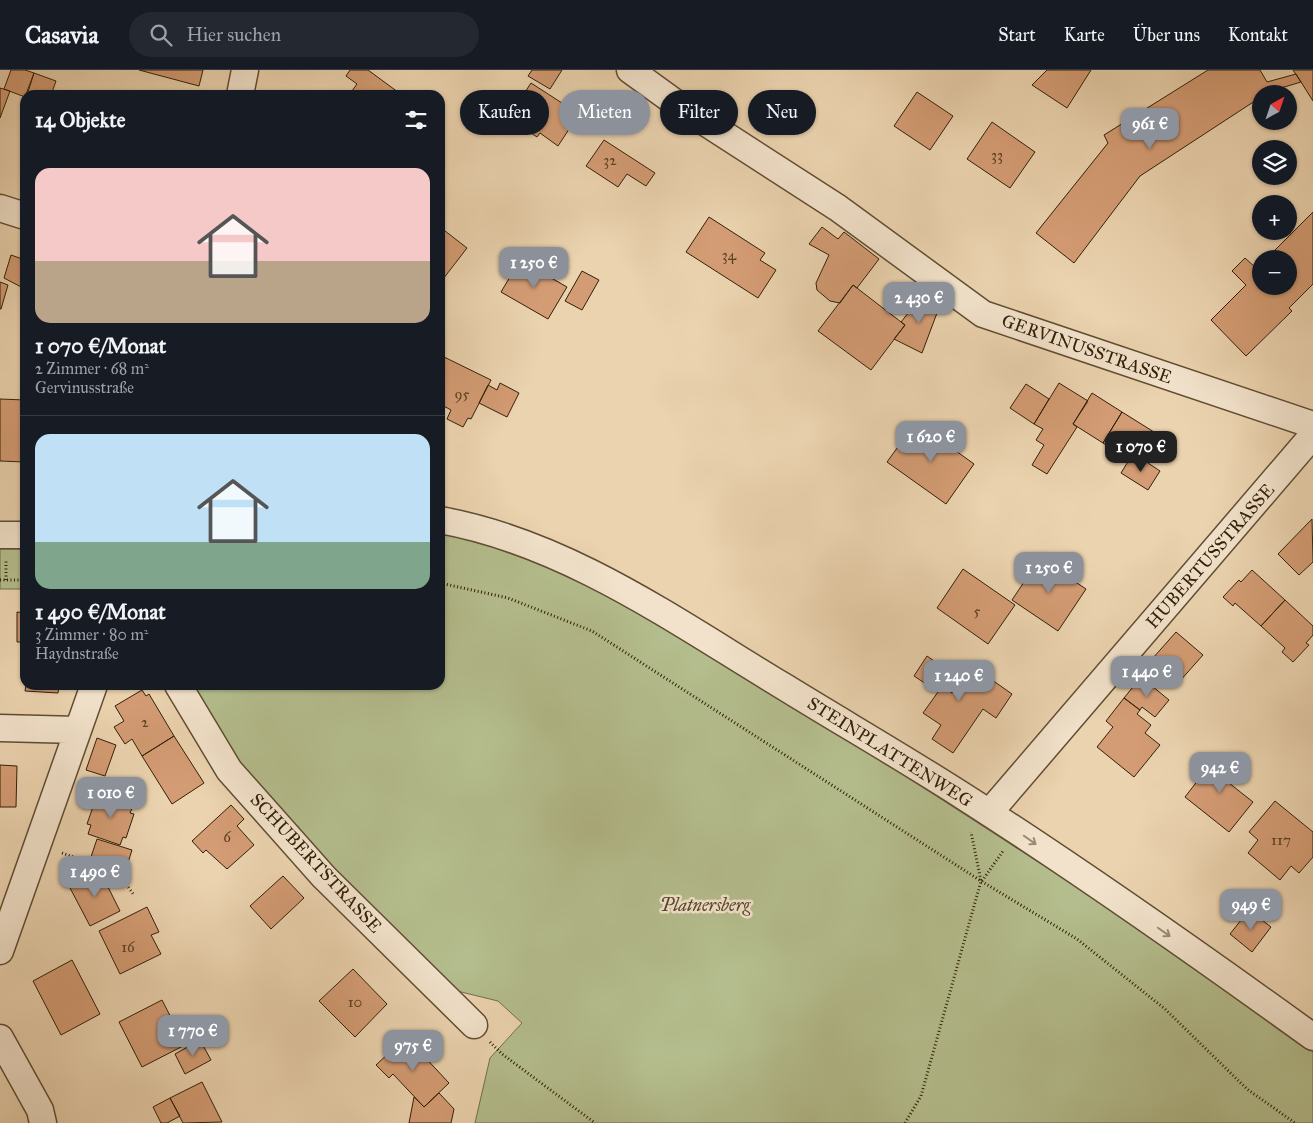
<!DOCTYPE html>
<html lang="de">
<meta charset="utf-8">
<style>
:root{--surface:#171b24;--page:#242831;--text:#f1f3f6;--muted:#9ea1a6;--line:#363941;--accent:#8c9099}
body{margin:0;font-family:"IM FELL Great Primer",serif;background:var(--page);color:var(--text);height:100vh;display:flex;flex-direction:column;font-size:19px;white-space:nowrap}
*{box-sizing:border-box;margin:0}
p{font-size:16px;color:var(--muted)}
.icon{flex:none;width:28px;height:28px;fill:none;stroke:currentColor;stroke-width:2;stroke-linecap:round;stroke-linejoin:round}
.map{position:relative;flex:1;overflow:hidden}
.details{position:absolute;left:20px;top:20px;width:425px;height:600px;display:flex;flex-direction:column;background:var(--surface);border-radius:15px;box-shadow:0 1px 4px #0004}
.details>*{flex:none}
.guide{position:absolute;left:460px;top:20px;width:475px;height:45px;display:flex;gap:10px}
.needle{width:32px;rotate:40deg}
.controls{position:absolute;left:1252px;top:15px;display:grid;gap:10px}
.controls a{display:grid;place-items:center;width:45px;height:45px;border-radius:50%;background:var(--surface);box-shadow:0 1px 4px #0004;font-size:25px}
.price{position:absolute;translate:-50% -42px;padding:0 11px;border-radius:10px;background:var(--accent);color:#fff;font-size:16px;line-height:32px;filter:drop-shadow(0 1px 2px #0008)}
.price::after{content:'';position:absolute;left:50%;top:30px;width:15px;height:11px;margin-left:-8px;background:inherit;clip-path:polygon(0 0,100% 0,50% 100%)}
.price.on{background:#222;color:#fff}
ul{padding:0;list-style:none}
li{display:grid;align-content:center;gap:10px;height:265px;padding:0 15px}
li+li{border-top:1px solid var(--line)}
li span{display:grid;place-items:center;height:155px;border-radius:15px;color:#555}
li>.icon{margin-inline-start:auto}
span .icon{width:90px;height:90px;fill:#fffc;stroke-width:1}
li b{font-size:21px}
h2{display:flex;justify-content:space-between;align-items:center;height:60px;padding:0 15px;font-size:21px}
.tag{padding:0 18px;border-radius:22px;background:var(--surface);box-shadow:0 1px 4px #0004;font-size:18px;line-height:45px}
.tag.on{background:var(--accent);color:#fff}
header{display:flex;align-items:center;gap:30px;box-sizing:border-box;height:70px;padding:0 25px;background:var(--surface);border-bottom:1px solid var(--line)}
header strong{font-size:24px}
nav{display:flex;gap:28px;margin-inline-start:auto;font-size:18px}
.search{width:350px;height:45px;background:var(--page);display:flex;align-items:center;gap:12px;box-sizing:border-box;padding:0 18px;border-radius:28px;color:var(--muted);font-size:19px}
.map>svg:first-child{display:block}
.green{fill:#b4bd8d;stroke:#726e4a}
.building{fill:#d49c74;stroke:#312008}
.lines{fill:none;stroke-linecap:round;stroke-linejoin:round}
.minor-casing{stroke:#604d32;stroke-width:29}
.path{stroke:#312008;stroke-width:3;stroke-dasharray:1 2.5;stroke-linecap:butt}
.minor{stroke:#f2e2cb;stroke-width:26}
.oneway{stroke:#9b8b73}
.labels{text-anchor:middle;stroke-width:5;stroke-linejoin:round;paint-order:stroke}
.number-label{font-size:15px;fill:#5a3f23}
.street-label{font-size:18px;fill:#312008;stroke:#f2e2cb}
.park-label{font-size:18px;font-style:italic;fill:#524729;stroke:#f2e2cb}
</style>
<header>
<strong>Casavia</strong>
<div class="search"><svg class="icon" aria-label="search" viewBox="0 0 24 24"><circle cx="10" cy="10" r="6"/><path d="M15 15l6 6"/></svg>Hier suchen</div>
<nav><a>Start</a><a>Karte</a><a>Über uns</a><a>Kontakt</a></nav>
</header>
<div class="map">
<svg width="1313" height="1053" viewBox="0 0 1313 1053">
<rect width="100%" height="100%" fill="#ebd3af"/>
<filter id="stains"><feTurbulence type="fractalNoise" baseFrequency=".004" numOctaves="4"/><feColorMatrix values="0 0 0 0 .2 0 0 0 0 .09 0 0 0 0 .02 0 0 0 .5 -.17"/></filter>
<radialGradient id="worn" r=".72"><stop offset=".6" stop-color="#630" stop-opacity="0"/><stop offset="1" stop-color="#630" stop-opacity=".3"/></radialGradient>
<!-- green -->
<path class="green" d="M440,458L555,494L697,574L842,665L1123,847L1313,980V1053H475L490,988L522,953L498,931L453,920L294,759L238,695L190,615H440Z
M0,479H25V519H0Z"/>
<!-- building -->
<path class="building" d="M11,0H25L34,3L25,27L4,19Z
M139,0H203L199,16Z
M350,0H368L402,25H349L357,14L346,6Z
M532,0H562L550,19L528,6Z
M1047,0H1091L1067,38L1032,15Z
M1208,0H1260L1267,12L1296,4L1301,12L1261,24V27L1140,106L1074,193L1036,163L1108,73L1104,65Z
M1293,0H1313V31L1301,12Z
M34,3L56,11L51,25H36L28,22Z
M531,13L579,44L558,76L540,63L537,67L508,48Z
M0,18L10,21L0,48Z
M917,22L953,46L930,80L894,56Z
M992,52L1035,82L1010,118L967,89Z
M604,70L655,103L646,116L627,104L618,117L586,96Z
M1313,142V214L1289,238L1292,241L1246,286L1211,250L1246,215L1232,201L1245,188L1256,198L1261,193V216H1289V189H1266Z
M709,147L765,183L760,190L776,200L758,228L686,182Z
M440,157L467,178L440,213Z
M822,157L838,169L844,162L879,189L857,218L853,215L840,233L830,231L817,220L816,213L829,185L809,174Z
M11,185L25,190V219L4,208Z
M520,190L567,217L548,249L501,222Z
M582,201L599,210L582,240L565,231Z
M0,212L8,215L1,239H0Z
M853,215L905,255L871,300L818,261Z
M924,223L940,235L922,283L894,269L905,255L901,252Z
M440,285L491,310L471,349L468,348L463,357L447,349L451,340L440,334Z
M500,313L519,323L507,347L479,333L488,315L497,320Z
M1059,313L1088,331L1073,354L1077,357L1047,404L1032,395L1044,375L1036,370L1043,359L1034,354Z
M1026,314L1049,329L1034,354L1010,338Z
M1092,323L1122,342L1103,373L1073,354Z
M0,329L25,330L24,392L0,391Z
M1122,342L1154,362L1135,393L1103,373Z
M916,352L974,394L946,434L887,392Z
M1139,387L1160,401L1148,420L1121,403L1129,390L1135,393Z
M1312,449L1313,492L1299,505L1278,484Z
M1040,488L1086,519L1058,561L1012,530Z
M963,499L1015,535L988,574L937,538Z
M1252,500L1285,530L1261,556L1235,533L1233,536L1223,527L1239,510L1241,512Z
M1285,530L1313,556V565L1306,573L1309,575L1293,592L1282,582L1285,578L1261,556Z
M17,542L25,543V610H23L24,572H17Z
M1176,562L1203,585L1179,612L1153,588Z
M927,586L951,603L942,616L952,623L961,610L965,613L975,598L1012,624L996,648L983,639L953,683L932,669L941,655L923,643L938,622L914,606Z
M1141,607L1169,630L1155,647L1142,637L1140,640L1124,628Z
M26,615H59L58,623L25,621Z
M142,620L146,626L149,624L174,666L142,686L132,669L125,674L114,657L124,651L115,636Z
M1124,628L1140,640L1137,644L1151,655L1145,663L1160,675L1134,707L1097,677L1113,657L1106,651Z
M174,666L204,713L172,734L142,686Z
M97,668L116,675L105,706L86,700Z
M1219,683L1240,699L1229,713L1253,732L1229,762L1185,727Z
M0,695L17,696L16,737H0Z
M107,708L126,714L121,729L102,723Z
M105,724L134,734L130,743L134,744L126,768L123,767L120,775L88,764L91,755L87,754L95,731L102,733Z
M1275,731L1313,762V787L1299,803L1291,796L1280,810L1248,783L1258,770L1249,762Z
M231,735L244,749L237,756L254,775L227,799L206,780L203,783L192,771Z
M97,769L132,780L125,802L90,790Z
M100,801L120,841L90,856L69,816Z
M283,806L304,828L271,859L250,836Z
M147,837L159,862L151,865L161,884L120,904L99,861Z
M1249,840L1271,857L1252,882L1230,864Z
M72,890L100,944L61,965L33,911Z
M353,899L387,934L355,967L319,931Z
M162,930L185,975L142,997L119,952Z
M406,967L449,1013L424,1037L393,1004L389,1008L376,995Z
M200,970L211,990L185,1004L175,984Z
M202,1012L222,1052L183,1053L170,1028Z
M439,1023L454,1039L451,1053H409L414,1027L424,1037Z
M170,1028L180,1046L167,1053H161L153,1037Z"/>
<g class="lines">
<!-- minor casing -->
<g class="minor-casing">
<path id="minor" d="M630,0L677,34L838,138L983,244L1313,355
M240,25L245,0
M0,138L25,146
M440,450C567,473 675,551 783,616C843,653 904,688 963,726C1082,802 1198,884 1313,967
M0,465H25
M178,615L229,700L324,807L474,955
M0,658L78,660
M989,743L1313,365
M0,881L94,615
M0,968L40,1040L43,1053"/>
</g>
<!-- path -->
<path class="path" d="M0,510H25
M6,510V490
M440,513L508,528L592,561L981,811L1077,869L1165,939L1247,1019L1295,1053
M62,783L118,803L134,825
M982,811L1003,781
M490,972L502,984L595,1053
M905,1053L921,1026L981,811L971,762"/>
<!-- minor -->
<use href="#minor" class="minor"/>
</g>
<!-- one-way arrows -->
<defs><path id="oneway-shaft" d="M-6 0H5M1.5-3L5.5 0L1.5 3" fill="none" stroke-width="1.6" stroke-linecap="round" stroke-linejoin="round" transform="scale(1.25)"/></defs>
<g class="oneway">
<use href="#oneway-shaft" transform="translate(1030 770) rotate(35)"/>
<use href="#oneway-shaft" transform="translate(1164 862) rotate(35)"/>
</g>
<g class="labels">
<!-- number labels -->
<g class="number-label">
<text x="997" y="90">33</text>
<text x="610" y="95">32</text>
<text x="729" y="190">34</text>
<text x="462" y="329">95</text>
<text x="977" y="546">5</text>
<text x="145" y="657">2</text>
<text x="227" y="772">6</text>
<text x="1281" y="775">117</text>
<text x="128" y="882">16</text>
<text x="355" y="937">10</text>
</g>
<!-- street labels -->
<g class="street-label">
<text transform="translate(1087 279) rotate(19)" y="6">GERVINUSSTRASSE</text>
<text transform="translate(1210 486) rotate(-49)" y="6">HUBERTUSSTRASSE</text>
<text transform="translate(890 682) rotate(32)" y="6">STEINPLATTENWEG</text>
<text transform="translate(316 793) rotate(47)" y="6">SCHUBERTSTRASSE</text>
</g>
<!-- park labels -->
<g class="park-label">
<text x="705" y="841">Platnersberg</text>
</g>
</g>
<rect width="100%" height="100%" filter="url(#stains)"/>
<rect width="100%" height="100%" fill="url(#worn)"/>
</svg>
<div class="controls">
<a><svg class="needle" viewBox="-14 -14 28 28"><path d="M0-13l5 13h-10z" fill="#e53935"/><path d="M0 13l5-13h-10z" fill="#9ea1a6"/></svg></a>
<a><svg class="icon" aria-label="layers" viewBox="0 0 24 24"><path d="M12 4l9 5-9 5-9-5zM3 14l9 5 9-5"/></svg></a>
<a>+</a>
<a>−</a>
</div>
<b class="price" style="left:1150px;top:80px">961 €</b>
<b class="price" style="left:534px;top:219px">1 250 €</b>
<b class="price" style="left:919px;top:254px">2 430 €</b>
<b class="price" style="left:931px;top:393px">1 620 €</b>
<b class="price on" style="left:1141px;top:403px">1 070 €</b>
<b class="price" style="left:1049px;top:524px">1 250 €</b>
<b class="price" style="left:1147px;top:628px">1 440 €</b>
<b class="price" style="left:959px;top:632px">1 240 €</b>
<b class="price" style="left:1220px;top:724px">942 €</b>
<b class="price" style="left:111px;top:749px">1 010 €</b>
<b class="price" style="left:95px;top:828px">1 490 €</b>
<b class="price" style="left:1251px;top:861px">949 €</b>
<b class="price" style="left:193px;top:987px">1 770 €</b>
<b class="price" style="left:413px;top:1002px">975 €</b>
<div class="guide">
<a class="tag">Kaufen</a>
<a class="tag on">Mieten</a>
<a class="tag">Filter</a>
<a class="tag">Neu</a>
</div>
<section class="details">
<h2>14 Objekte<svg class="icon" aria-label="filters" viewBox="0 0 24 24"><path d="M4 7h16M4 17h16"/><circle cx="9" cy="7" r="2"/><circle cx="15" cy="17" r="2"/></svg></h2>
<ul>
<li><span style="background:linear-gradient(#f6c9c9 60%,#b9a48a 0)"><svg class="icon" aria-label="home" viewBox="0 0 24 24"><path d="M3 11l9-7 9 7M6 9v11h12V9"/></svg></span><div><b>1 070 €/Monat</b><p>2 Zimmer · 68 m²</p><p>Gervinusstraße</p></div></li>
<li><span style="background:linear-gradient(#bfe0f5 70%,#7fa58c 0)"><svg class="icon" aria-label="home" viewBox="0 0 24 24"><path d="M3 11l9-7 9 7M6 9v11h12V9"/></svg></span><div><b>1 490 €/Monat</b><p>3 Zimmer · 80 m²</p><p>Haydnstraße</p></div></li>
</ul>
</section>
</div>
